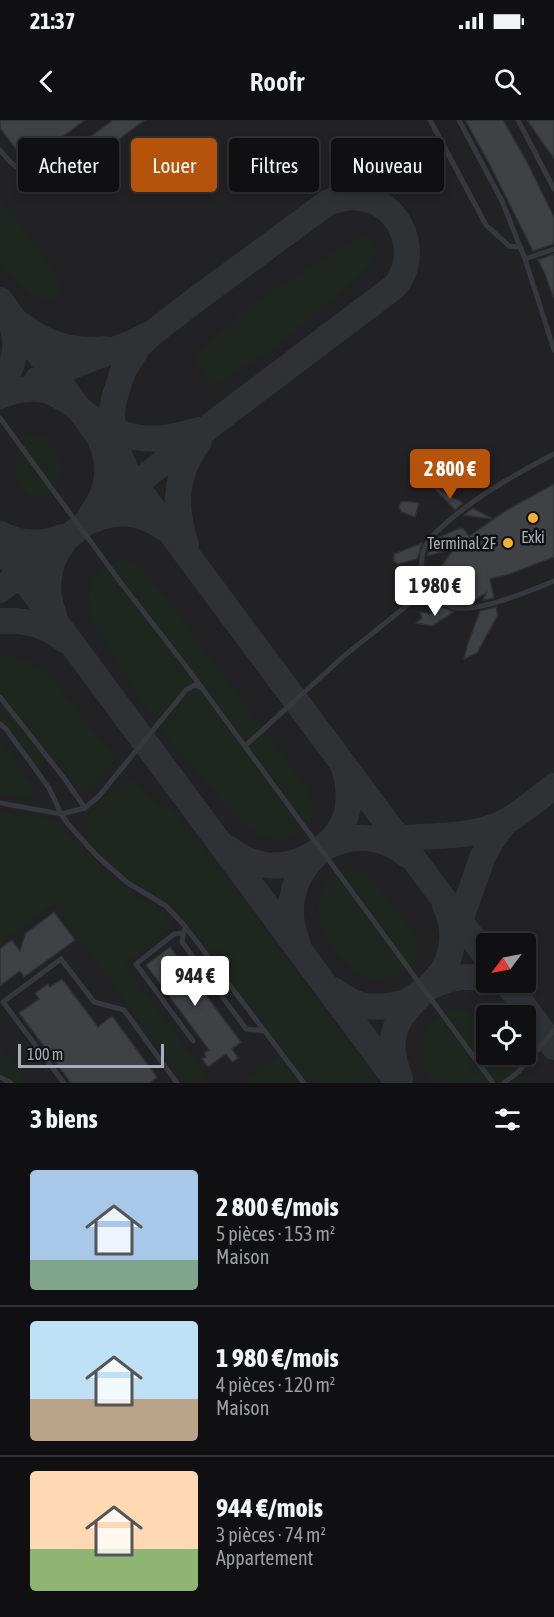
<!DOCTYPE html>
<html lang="fr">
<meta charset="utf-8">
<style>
:root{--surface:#101012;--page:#19191b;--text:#f1f3f6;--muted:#9c9d9f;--line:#303032;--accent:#b45309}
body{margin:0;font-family:"Asap Condensed",sans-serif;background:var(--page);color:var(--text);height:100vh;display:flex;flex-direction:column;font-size:22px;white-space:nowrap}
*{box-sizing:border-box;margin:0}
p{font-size:20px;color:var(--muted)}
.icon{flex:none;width:33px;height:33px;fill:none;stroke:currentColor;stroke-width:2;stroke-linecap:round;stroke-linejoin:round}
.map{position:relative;height:963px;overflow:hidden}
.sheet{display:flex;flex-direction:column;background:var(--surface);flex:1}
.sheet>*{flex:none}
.banner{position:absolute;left:18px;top:18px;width:519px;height:54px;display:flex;gap:12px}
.needle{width:39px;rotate:238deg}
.buttons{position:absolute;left:476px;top:813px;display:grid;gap:12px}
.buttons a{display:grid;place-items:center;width:60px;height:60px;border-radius:6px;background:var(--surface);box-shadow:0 3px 9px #0003,0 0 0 2px var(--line);font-size:30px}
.scale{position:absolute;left:18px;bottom:15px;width:146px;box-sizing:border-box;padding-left:6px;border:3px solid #a8adb8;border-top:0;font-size:16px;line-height:21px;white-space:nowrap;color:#a8adb8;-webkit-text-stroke:4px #111113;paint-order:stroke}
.price{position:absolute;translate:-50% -51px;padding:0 14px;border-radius:6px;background:#fff;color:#222;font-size:20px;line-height:39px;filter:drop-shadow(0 2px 3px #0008)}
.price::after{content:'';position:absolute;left:50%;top:36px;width:18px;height:14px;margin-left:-9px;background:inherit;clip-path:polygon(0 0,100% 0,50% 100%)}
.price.selected{background:var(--accent);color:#fff}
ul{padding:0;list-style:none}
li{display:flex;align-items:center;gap:18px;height:150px;padding:0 30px}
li+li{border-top:2px solid var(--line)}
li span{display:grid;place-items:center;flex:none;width:168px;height:120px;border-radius:6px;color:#555}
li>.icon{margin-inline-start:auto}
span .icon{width:72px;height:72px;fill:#fffc;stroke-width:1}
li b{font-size:26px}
h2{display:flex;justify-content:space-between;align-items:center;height:72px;padding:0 30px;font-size:26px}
.tag{padding:0 21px;border-radius:6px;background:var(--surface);box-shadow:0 3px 9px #0003,0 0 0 2px var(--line);font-size:21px;line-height:54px}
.tag.selected{background:var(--accent);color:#fff}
.status{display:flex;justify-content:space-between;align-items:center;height:42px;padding:0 30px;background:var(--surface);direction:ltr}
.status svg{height:16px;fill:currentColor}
header{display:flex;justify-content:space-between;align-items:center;height:78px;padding:0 30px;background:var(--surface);font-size:27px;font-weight:600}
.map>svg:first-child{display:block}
.built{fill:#222225;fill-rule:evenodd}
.green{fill:#1e261f}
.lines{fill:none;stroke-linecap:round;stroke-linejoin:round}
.taxiway{stroke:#303135;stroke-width:26}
.building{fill:#404145;stroke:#303034;stroke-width:1.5}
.lane{stroke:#37383d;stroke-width:5}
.poi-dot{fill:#f2b134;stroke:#111113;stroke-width:2}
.labels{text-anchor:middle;stroke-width:5;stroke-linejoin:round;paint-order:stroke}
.poi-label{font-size:16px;fill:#a8adb8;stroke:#111113}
</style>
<div class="status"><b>21:37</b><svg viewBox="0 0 49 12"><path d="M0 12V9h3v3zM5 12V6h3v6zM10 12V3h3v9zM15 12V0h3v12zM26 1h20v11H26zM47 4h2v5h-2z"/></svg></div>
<header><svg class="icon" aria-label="back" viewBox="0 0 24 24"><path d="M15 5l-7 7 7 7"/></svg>Roofr<svg class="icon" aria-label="search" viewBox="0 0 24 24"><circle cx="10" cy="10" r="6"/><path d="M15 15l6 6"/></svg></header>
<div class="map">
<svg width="554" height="963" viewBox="0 0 554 963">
<rect width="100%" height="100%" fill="#161618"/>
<!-- built -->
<path class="built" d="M0,0H554V963H0ZM486,824H525V862H486ZM486,896H525V934H486Z"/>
<!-- green -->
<path class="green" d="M0,77L61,161L62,171C42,197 13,157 0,142Z
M365,116C381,124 378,134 369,147L285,221L214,267L192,238L250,185L356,118Z
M28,313L35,318L41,313L62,338L63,354C57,361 51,371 44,376C20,391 0,329 28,313Z
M120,440C131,439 138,444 146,451L307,668C312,679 317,693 309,704C306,707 301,710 298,713C293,716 286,720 281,720C266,720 253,712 242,704L175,628L156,603L140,581L90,497C87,480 88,462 101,449C106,445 114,443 120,440Z
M0,535C10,534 26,539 35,545C49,554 60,569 70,581C86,601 102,620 117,639L83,675L53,637L35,649L0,604Z
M0,621L33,664L35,671L33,677L24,679L0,675Z
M133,658L159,686L171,687L242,778L379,963H244L281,933L166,786L128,763L98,737L86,711L89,693L115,670Z
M0,691L54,699L104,749L134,775L161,788L173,806L125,845L207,957V963H185L53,784L0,825Z
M354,749C363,751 369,754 375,761L415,816L418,825L415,843C409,847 403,854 396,856C367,867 349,850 333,828C329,822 323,815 321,809C314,792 318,768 332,756C338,752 347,750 354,749Z
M457,889C467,891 482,897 486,909C488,915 486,927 486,934L505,935L526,963H433C428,956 424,950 423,942C418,918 431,891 457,889Z
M0,925L28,963H0Z"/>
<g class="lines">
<!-- taxiway -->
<path class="taxiway" d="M0,180L95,311L486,836
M23,206C48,225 72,232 104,229
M38,259L132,223L146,216
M0,267C15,245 20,224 10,199
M0,276C14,270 30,267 45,270C63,275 78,289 93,299C105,307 120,314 135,317C157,322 178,316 199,310
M91,395C107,373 113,348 101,322
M93,400C120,388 142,393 166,409
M0,414C20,424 41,426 62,417
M186,425C173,385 175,355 199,321
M0,427L398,963
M0,470L215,302L394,167C418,141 407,94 373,81C357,75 343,77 327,83L194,181L151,214L138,227L123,251L114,279L112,292L113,310L118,332L128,354
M54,495C44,470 47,442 64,422
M0,501C25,499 45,505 65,520
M386,719C426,715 467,720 505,702C520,694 540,677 554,666
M228,728C249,745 275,751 301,740C314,735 325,726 338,722C362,713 389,719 407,735
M456,812L483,736L492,720L506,701
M297,821C286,795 290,766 308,743C320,729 337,719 344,701C351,684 349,664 344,647
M506,862L554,927
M333,870C353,885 369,890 394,885C399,884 404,883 408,881C413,878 418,874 423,871C442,859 465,853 486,860
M400,958C379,907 405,892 436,859C454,840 457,808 445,785"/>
</g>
<!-- building -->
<path class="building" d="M0,0H85L46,29L56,42L113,0H145L56,66L42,47L44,43L42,39H36L32,34L24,40L0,8Z
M465,0H503L527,42L554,97V124L533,131L490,45Z
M527,0H554V38L542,22Z
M554,134V177H553L545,154L538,140Z
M554,364V437L510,454L490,459L494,478L483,480L486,473L470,483H458L449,480L471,464L441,463L442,457L437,452L454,429L427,436L431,425L437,418L460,408L464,409L469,416L507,390Z
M436,368L463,383L455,390L435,369Z
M405,381L419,383L415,397L401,392L399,386L401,382Z
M473,388L491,398L490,399L464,395Z
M422,423L417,439L398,444L394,441V434Z
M440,486L454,492L432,506L416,503L422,498L420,492L430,494Z
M496,487L498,495L477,533L464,539L467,526L480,491Z
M54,792L75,820L24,857L20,851L0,866V829L12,820L20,831L25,814Z
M170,827L241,922L232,929L238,938L232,942L226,934L208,947L202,939L206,937L204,933L209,930L146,845Z
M62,859L98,907L112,896L157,957L150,963H71L19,893L39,879L35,873L48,864L50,867Z"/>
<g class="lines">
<!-- lane -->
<path class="lane" d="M430,0L486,105L509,126L520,127
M459,0L502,81L525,139L554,230
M518,0L554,69
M0,30C13,47 19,54 39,43
M525,139L554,129
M0,298L121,463L185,545L493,963
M554,334C520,352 487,370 457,394C446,403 434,412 427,423C420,435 420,451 426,463C433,474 443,486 457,488C482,491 530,471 554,461
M0,577L64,658L85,688
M0,604L6,609L49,668L61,694L85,688L99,676L186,570L195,565L200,567
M245,626L344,536L429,468
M0,683L61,694L68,704L98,737L128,763L166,786L184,805L304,963
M184,810L182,822L246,909L265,911
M183,813L174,814L136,844L193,921
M0,957L11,963
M64,963L3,882L61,839L94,882L124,890L177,963
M504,963L518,952L554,911"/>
</g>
<!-- markers -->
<g class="poi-dot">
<circle cx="533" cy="398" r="6"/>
<circle cx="508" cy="423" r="6"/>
</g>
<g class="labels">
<!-- poi labels -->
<g class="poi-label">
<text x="533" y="423">Exki</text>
<text x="496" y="429" text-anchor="end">Terminal 2F</text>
</g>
</g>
</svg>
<div class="buttons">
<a><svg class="needle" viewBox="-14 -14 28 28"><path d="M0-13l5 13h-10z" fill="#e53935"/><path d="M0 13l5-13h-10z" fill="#9c9d9f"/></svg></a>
<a><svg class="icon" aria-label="locate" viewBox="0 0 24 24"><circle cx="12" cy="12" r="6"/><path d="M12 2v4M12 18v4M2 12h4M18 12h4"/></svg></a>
</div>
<div class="scale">100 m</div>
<b class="price selected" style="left:450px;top:380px">2 800 €</b>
<b class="price" style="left:435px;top:497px">1 980 €</b>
<b class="price" style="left:195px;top:887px">944 €</b>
<div class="banner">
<a class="tag">Acheter</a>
<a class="tag selected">Louer</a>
<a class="tag">Filtres</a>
<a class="tag">Nouveau</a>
</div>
</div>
<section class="sheet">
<h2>3 biens<svg class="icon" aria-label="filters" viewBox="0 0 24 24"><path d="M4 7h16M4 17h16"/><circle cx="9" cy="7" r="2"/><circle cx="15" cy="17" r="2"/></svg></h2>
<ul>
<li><span style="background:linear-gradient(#a9c7e8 75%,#7fa58c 0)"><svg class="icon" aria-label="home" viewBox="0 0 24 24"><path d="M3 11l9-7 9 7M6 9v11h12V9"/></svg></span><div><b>2 800 €/mois</b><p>5 pièces · 153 m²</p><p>Maison</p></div></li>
<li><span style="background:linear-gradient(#bfe0f5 65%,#b9a48a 0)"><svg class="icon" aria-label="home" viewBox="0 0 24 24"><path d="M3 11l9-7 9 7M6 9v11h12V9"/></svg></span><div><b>1 980 €/mois</b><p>4 pièces · 120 m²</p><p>Maison</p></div></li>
<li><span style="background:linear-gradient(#ffd9b3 65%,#8fb573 0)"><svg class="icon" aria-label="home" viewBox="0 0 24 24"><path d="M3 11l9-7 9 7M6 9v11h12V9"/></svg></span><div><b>944 €/mois</b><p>3 pièces · 74 m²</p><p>Appartement</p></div></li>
</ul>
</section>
